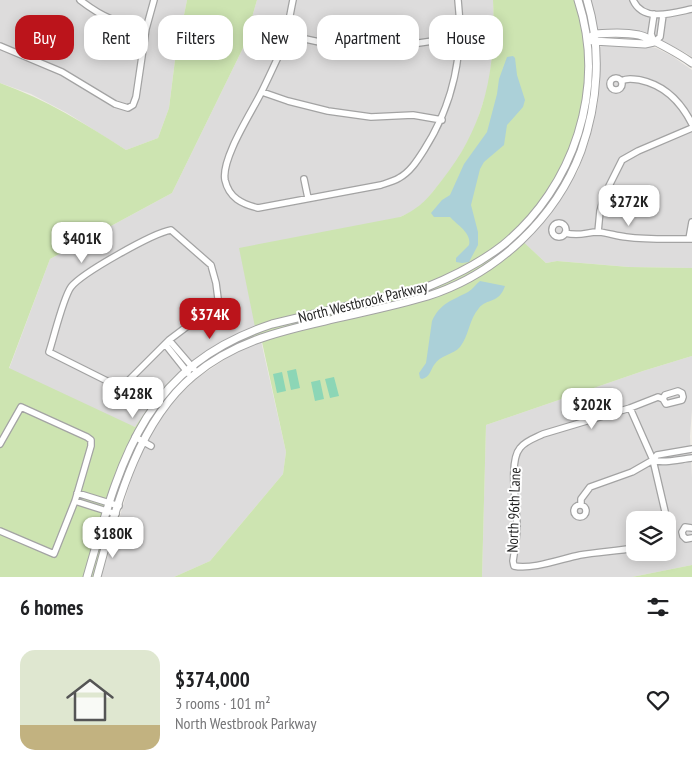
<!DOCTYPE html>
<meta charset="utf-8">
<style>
:root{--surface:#fff;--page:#f6f6f6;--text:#202124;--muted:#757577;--line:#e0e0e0;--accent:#bb141b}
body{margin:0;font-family:"PT Sans Narrow",sans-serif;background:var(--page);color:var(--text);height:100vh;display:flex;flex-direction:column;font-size:19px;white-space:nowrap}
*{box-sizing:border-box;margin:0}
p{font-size:16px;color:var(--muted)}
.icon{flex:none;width:28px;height:28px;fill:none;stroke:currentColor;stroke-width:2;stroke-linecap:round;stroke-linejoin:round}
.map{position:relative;height:577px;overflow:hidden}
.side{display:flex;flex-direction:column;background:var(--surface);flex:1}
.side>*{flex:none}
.guide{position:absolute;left:15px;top:15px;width:662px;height:45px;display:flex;gap:10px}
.buttons{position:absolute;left:626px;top:511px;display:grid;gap:10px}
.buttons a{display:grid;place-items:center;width:50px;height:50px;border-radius:10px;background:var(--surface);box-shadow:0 2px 12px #0003;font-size:25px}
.price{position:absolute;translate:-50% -42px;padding:0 11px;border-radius:10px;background:#fff;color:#222;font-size:16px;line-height:32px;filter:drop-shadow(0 1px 2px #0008)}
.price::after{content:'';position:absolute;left:50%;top:30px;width:15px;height:11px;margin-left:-8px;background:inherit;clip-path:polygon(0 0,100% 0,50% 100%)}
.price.on{background:var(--accent);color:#fff}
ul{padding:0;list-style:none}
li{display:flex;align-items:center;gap:15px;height:125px;padding:0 20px}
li+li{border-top:1px solid var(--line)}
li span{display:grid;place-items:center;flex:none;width:140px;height:100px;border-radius:15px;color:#555}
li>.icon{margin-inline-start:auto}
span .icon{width:60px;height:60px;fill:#fffc;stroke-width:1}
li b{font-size:21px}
h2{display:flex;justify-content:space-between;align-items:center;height:60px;padding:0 20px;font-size:21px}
.tag{padding:0 18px;border-radius:15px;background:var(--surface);box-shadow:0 2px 12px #0003;font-size:18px;line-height:45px}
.tag.on{background:var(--accent);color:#fff}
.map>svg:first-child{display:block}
.residential{fill:#dddcdc;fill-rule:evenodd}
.grass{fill:#cde4b1}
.pitch{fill:#8cd6b6}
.water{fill:#abd0d8}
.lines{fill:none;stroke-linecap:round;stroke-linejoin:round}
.minor-casing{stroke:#a3a3a3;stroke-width:8}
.tertiary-casing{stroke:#a3a3a3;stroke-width:9}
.minor{stroke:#fff;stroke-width:5.5}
.tertiary{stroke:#fff;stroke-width:7}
.labels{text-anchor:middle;stroke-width:4;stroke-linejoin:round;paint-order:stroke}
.street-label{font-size:15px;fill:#1f1f1f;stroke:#fff}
</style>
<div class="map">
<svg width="692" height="577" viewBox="0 0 692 577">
<rect width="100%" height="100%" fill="#efece6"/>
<!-- residential -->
<path class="residential" d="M0,0H187L175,60L169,108L158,138L126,150L67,113L31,94L0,83Z
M257,0H493L494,36L489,85L474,130L455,164L424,203L415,210L400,217L255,327L235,335L208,351L170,381L135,427L0,383L9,369L50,259L172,193L243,48Z
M590,0H692V57L686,53L665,42L642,34L598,30Z
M634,44L656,48L672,56L692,70V268L629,267L557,261L546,263L524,243L547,217L578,171L590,138L598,102L600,81L599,49L602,45L606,44Z
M261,341L286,452L283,474L210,561L174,577H101L135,467L145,445L159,421L176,398L196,379L240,349Z
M692,356V410L690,436L692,478V565L632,577H482L486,425L643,371ZM635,520H668V552H635Z"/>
<!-- grass -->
<path class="grass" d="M187,0H257L243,48L172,193L50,259L9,368L135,427C146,411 157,394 170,381C194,357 224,339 255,327L239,248L400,217C422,207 428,198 442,180C486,125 496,69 493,0H583C600,45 592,97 578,142C575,150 573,159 569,167C556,193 538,216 518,237L546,263L557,261L629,267L692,268V356L643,371L486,425L482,577H174L210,561L283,474L286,452L262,342C254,344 246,346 240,349C200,368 163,407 144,446C124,487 114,534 101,577H0V83C47,100 84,123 126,150L158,138L169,108L175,60Z
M692,565V577H632Z"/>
<!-- pitch -->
<path class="pitch" d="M296,369L300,388L291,390L287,371Z
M282,372L286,391L277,393L273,374Z
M334,377L339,396L330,398L325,379Z
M320,380L324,399L315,401L311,382Z"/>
<!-- water -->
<path class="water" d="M513,56L515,58L517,75L525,100L523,107L507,125L504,145L484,162L480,169L471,205L478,232V245L469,262L462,263L456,262V258L469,245C472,233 457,225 450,217H434L431,213L442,200L450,195L464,164L487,132L497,94L499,79L507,57Z
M480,281L505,286C499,304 487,298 479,308C469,319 469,336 460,347C453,355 440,355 434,365C430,371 430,377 422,379L420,378L419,373L426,363L432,321C440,303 453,300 468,292C473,289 476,284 480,281Z"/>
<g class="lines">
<!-- minor casing -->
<g class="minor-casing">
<path id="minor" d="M80,0C103,18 118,23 146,29
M293,0C289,19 287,37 279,55C273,68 267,81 261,93C251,113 221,159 225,180C229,198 242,204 258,208L381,185C387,183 394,181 399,178C410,172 417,161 424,150C453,105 464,53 458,0
M633,0C643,23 673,13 692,9
M654,14L651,34L654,42L660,37L663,15
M287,35L347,48L378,49L460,37
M0,46L62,72L115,104L128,108L133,105L136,97L146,29L154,0
M610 84a6 6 0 1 1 12 0a6 6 0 1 1-12 0Z
M621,81C628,78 633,79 640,80C664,85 681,102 692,124
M262,92L288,101L328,111L371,117L413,115L442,120
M304,179L308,198
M552 230a7 7 0 1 1 14 0a7 7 0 1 1-14 0Z
M171,230L211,265L216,283L219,306L205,313L169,340L124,385L117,386L49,352C54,337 63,298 71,287C82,273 153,233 171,230Z
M598,232L600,211L605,194L622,160L638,151L692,128
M565,233C581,237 585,232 599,232C608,233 617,236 626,237C648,240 670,239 692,239
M689,239L692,222
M169,340L194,369
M165,344L188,373
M630,408L653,460L667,520
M135,437L151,446
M0,444L21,407L87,437L91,440V446L75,501L54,554L0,531
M653,460C662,464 681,459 692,458
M77,493L119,506
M75,501L116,514
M574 511a6 6 0 1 1 12 0a6 6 0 1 1-12 0Z
M581,505V499L590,487L632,472L653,460L657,455L692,449
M668,524L671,542
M692,528L685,527L682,532L683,536L686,539L692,538
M635,548C617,551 598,552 580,555C561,559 532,570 514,566L513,561C515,549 517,537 517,526C517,508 508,462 520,448C525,441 535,438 543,434L630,408L658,397L663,399L666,404L682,400L683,397L682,393L678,391L665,395L663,399"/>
</g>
<!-- tertiary casing -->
<g class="tertiary-casing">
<path id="tertiary" d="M592,36L595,34C610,33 624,32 639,35C651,38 681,55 692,63
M593,41L645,44L654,42
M87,577C121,459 143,367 272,324L427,287C454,276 480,263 503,245C574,187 607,88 578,0
M97,577C116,508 136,424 193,376C232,343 276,332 325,321C359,313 395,306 428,296C497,274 556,218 581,151C598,103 602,49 587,0"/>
</g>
<!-- minor -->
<use href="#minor" class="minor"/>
<!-- tertiary -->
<use href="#tertiary" class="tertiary"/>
</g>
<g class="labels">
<!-- street labels -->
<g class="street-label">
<text transform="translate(363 302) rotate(-14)" y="5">North Westbrook Parkway</text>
<text transform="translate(514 510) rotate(-88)" y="5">North 96th Lane</text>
</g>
</g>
</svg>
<div class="buttons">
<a><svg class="icon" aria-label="layers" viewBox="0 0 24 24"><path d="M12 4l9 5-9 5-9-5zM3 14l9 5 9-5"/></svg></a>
</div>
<b class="price" style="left:629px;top:227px">$272K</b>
<b class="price" style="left:82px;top:264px">$401K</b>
<b class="price on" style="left:210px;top:340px">$374K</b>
<b class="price" style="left:133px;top:419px">$428K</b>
<b class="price" style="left:592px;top:430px">$202K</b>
<b class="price" style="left:113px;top:559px">$180K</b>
<div class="guide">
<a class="tag on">Buy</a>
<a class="tag">Rent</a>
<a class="tag">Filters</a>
<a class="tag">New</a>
<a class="tag">Apartment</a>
<a class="tag">House</a>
</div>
</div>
<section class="side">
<h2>6 homes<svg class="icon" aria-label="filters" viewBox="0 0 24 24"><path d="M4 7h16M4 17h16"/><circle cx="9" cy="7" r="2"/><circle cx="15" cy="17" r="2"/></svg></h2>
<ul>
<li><span style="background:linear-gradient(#dfe7d0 75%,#c2b280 0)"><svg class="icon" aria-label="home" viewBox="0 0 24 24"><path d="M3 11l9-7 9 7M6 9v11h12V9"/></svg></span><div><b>$374,000</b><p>3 rooms · 101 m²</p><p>North Westbrook Parkway</p></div><svg class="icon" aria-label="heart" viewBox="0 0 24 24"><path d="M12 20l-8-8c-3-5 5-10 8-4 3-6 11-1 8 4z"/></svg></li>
</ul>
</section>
